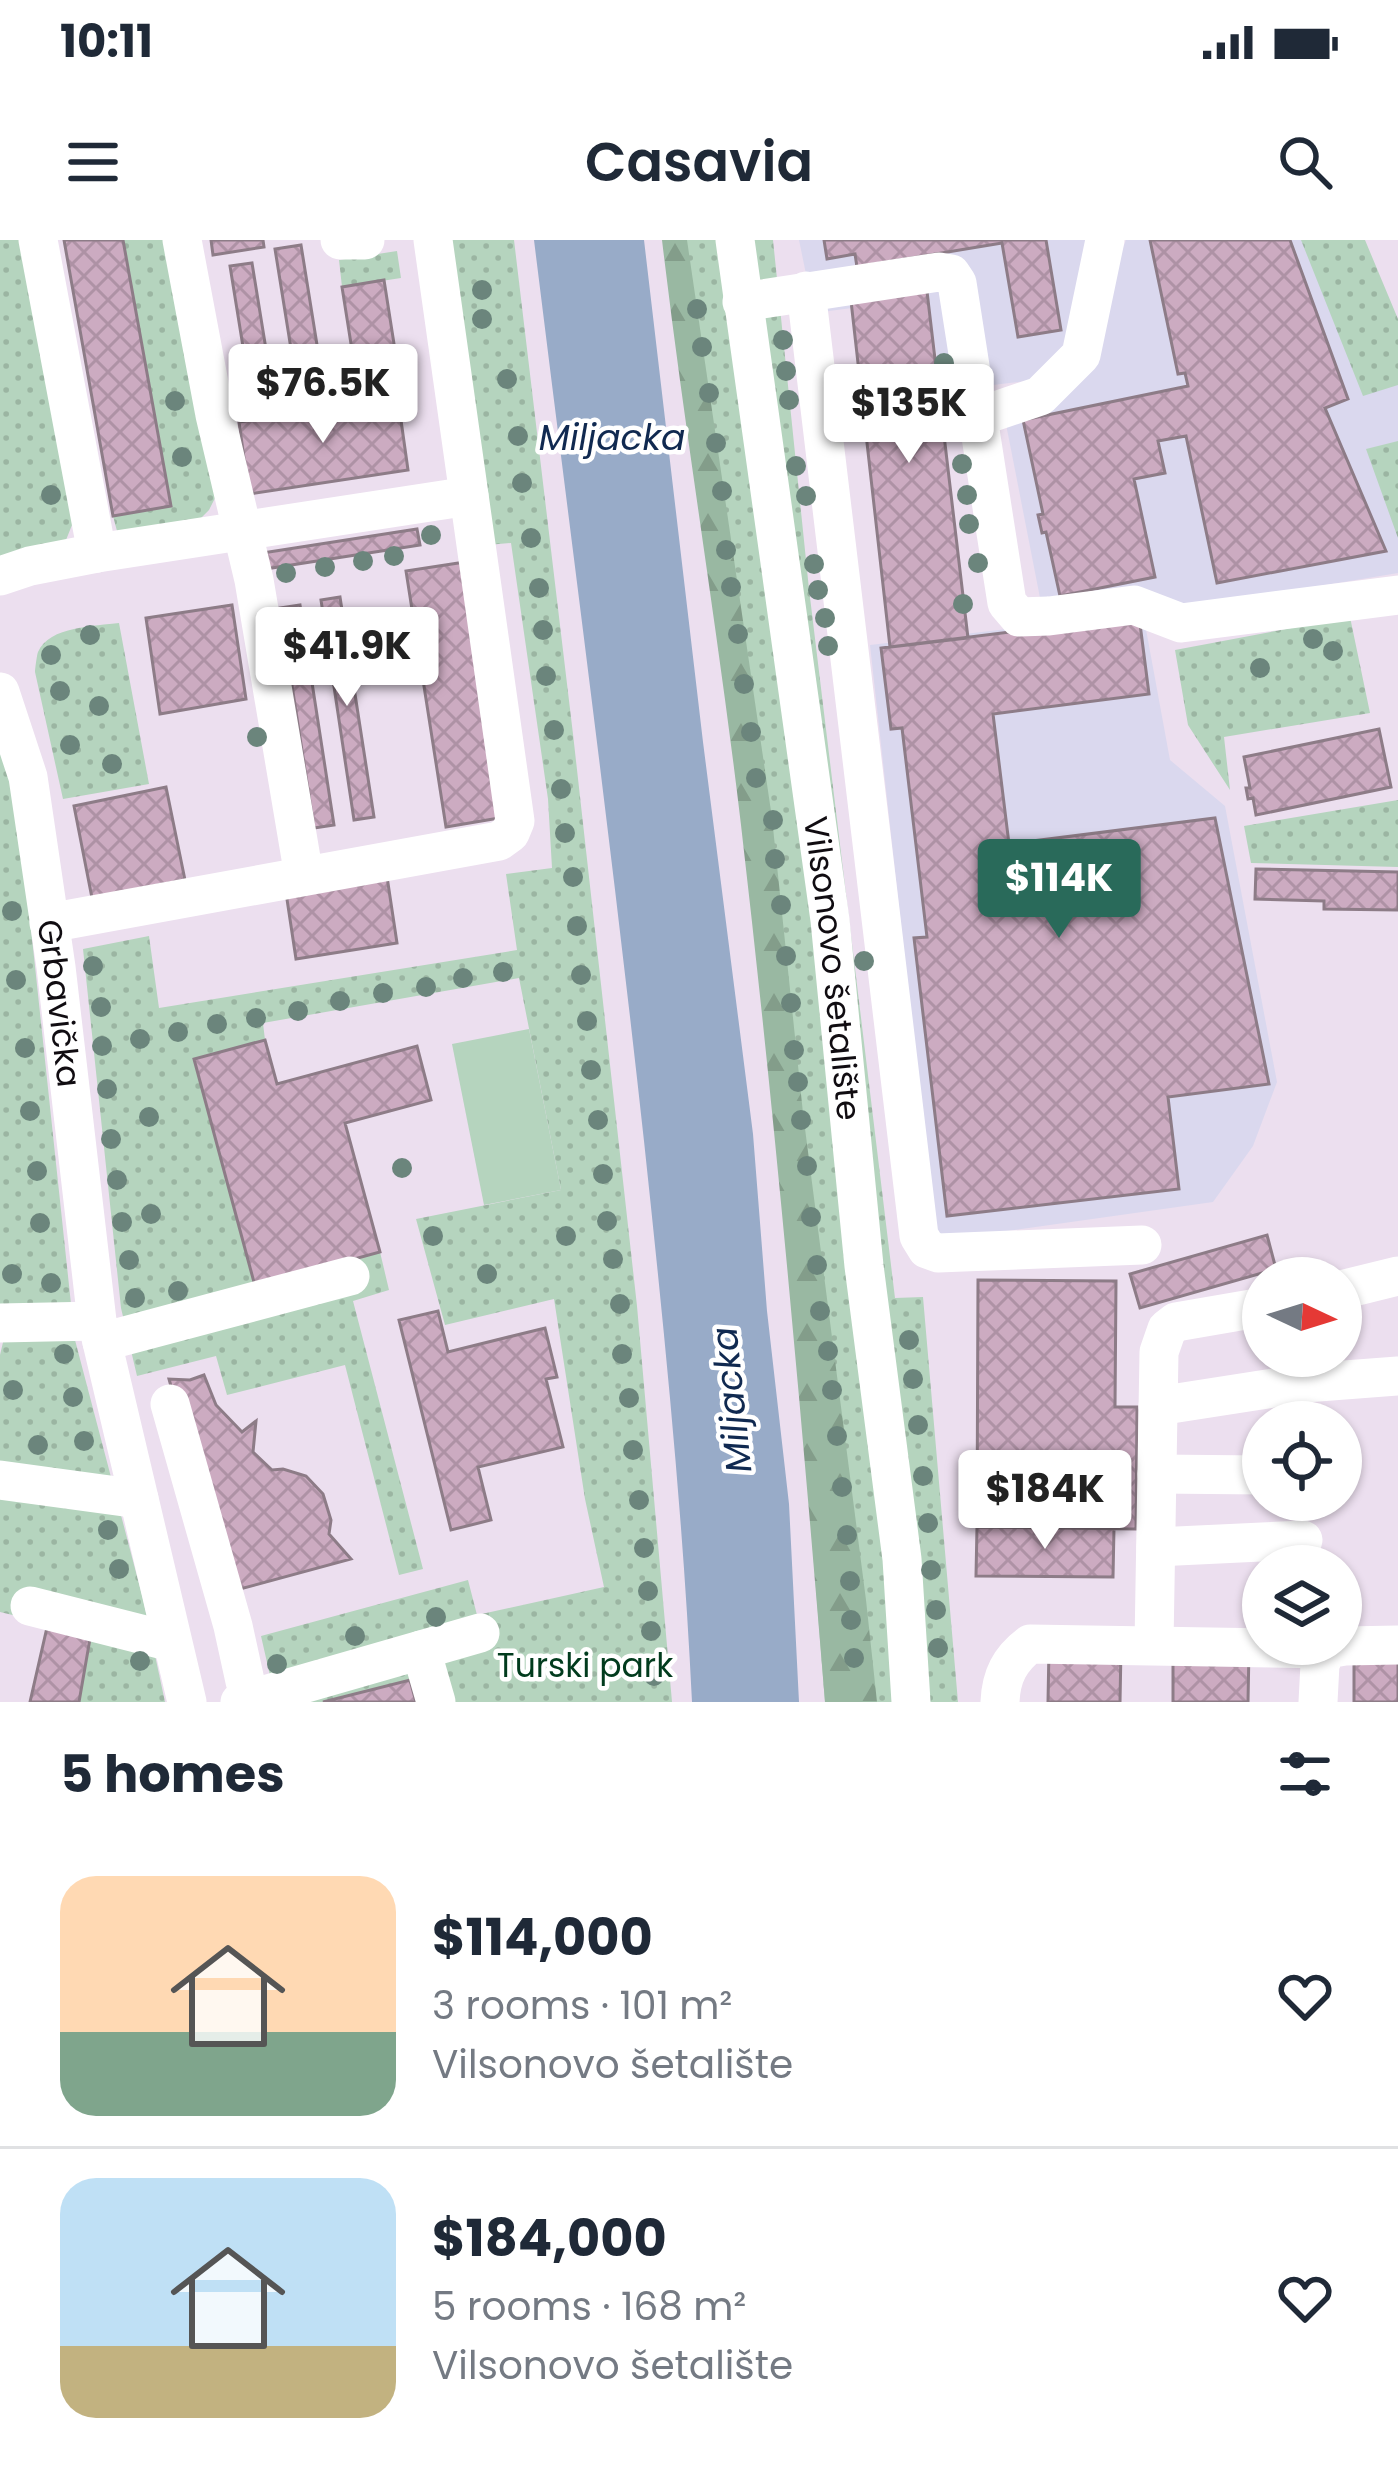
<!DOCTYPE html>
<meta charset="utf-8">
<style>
:root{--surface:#fff;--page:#f2f2f3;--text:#1f2937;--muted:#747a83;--line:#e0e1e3;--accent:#296a5a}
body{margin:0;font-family:Poppins,sans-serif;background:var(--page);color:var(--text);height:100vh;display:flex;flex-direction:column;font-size:45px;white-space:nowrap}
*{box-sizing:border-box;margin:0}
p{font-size:39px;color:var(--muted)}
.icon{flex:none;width:66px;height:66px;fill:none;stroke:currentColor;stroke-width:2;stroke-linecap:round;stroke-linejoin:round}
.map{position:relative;height:1462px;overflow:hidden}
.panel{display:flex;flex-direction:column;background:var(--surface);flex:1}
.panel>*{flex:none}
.needle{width:78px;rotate:94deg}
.tools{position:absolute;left:1242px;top:1017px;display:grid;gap:24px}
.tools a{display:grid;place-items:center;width:120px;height:120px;border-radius:50%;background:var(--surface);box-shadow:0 3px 9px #0004;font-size:60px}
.price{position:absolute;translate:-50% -102px;padding:0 27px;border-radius:12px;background:#fff;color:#222;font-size:39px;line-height:78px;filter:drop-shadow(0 3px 6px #0008)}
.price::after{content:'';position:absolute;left:50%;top:72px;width:36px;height:27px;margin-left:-18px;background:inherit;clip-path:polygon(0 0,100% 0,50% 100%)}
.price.selected{background:var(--accent);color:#fff}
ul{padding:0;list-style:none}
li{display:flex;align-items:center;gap:36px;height:300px;padding:0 60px}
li+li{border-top:3px solid var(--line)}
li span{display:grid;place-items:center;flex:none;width:336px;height:240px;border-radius:36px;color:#555}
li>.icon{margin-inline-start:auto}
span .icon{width:144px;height:144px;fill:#fffc;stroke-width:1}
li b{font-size:51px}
h2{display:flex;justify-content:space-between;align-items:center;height:144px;padding:0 60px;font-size:51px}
.status{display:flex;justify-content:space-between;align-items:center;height:84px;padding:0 60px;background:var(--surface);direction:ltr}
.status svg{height:33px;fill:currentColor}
header{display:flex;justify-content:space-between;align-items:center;height:156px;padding:0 60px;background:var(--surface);font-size:54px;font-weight:600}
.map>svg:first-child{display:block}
.education{fill:#dad8ee}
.green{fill:url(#green-dots)}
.forest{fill:url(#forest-firs)}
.pitch{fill:#b5d4be}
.water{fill:#98abc8}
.building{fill:url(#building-cross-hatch);stroke:#8d7c87;stroke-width:3}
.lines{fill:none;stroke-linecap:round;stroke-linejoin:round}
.minor{stroke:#fff;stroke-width:39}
.tree{fill:#6b857c}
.labels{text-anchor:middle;stroke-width:9;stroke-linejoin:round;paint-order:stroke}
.street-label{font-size:33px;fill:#100c11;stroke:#fff}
.park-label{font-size:33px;fill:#013b1d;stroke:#fff}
.water-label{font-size:36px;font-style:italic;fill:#102950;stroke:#fff}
</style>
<div class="status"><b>10:11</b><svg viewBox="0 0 49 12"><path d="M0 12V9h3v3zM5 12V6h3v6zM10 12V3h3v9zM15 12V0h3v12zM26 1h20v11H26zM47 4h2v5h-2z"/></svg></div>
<header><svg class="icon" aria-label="menu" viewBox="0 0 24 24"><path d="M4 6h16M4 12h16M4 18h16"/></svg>Casavia<svg class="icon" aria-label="search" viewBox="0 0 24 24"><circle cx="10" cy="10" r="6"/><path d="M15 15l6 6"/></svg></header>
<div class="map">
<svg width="1398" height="1462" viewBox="0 0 1398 1462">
<defs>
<pattern id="green-dots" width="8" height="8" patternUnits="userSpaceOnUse" patternTransform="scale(3)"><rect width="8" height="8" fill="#b5d4be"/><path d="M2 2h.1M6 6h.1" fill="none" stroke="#9bb5a2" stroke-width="1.8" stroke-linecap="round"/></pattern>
<pattern id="forest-firs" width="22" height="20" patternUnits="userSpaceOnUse" patternTransform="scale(3)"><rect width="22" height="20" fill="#99b8a2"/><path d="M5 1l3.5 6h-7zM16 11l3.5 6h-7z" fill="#839d8a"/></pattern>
<pattern id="building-cross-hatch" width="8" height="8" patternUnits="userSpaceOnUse" patternTransform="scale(3)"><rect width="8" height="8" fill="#ccabc1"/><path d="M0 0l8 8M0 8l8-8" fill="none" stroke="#ae92a5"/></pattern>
</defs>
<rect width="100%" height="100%" fill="#ecdfef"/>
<!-- education -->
<path class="education" d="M799,0H1093L1069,104L1035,140L942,151L928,58L814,73Z
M1126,0H1355L1398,113V333L1181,369L1042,368L1006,184L1065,157Z
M1143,373L1170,520L1225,566L1277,842L1253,906L1213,962L936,1001L870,405Z"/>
<!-- green -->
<path class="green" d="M0,0H30L74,280L66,300L0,316Z
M123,0H170L215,258L209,270L200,279L117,291L113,276L170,265Z
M445,0H514L573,494L637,1066L672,1462H416L409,1440L323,1462H276L261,1396L468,1340L477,1375L604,1347L585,1259L554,1059L445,1085L416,979L561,950L519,738L263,783L265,800L194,819L255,1045L380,1012L389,1050L353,1061L423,1329L399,1335L345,1125L227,1155L216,1116L137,1136L121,1068L83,709L149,696L159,768L517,710L506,634L552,628L548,559L511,303L487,305Z
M669,0H773L809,349L895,1058L923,1057L958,1462H825L788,997L730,479Z
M1301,0H1365L1398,79V145L1363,156Z
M397,11L401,38L342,47L339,20Z
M1398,201V298L1366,209Z
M1350,377L1370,473L1224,497L1230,550L1188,485L1175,410Z
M119,383L149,544L63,559L35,432C35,429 37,414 38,412C49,386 96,386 119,383Z
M0,482L14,529L71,1064L0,1066Z
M1398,560V627L1251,623L1244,586Z
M4,1098L75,1100L143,1359L165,1462H79L91,1394L0,1372V1115Z"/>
<!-- forest -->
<path class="forest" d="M662,0H687L772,578L803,873L866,1360L877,1462H825C801,1169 775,877 741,585C718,390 685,195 662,0Z"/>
<!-- pitch -->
<path class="pitch" d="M529,789L561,950L484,965L452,804Z"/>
<!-- water -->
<path class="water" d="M534,0H644L703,502L753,894L767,1071L789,1264L799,1462H692C683,1275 664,1088 644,901C611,600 571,300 534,0Z"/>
<!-- building -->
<path class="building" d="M64,0H123L171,266L113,276Z
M211,0H263L264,7L213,15Z
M824,0H1046L1061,90L1018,97L1002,3L857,27L855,14L827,19Z
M1150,0H1290L1348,159L1325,168L1386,311L1217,343L1186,196L1158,201L1165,233L1134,239L1155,337L1060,356L1046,292L1042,293L1038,275L1043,274L1023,180L1188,146L1185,133L1178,134Z
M301,5L322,136L296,140L275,9Z
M252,23L271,140L249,144L230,26Z
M384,40L397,123L355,129L342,47Z
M926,43L968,398L890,407L850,52Z
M398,159L408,230L249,254L239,182Z
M417,289L420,305L259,330L256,314Z
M465,322L505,577L446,587L406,331Z
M340,357L374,577L354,580L321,360Z
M232,365L246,459L160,474L146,378Z
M300,365L334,585L314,588L280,368Z
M1139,376L1149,454L993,474L1009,604L1215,578L1269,844L1168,857L1179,949L947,976L914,698L927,697L902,488L891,489L881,408Z
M1379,489L1391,547L1256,575L1253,558L1248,559L1246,548H1250L1244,517Z
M166,547L185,640L92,658L74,566Z
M1256,629L1398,632V670L1324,669V661L1255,659Z
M386,630L397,703L296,719L285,646Z
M265,800L277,844L417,806L431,860L345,883L380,1012L255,1046L194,819Z
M1267,995L1276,1029L1140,1068L1130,1034Z
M978,1040L1116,1041L1115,1167H1137L1136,1289L977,1287Z
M438,1071L448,1112L545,1088L557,1137L546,1139L563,1207L478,1227L491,1280L451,1290L399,1080Z
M204,1135L216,1165L242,1192L256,1181L253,1212L272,1230L283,1229L306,1236L323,1254L331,1280L329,1294L351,1319L229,1352L169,1139L190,1140Z
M977,1287L1114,1288L1113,1337L976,1336Z
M48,1383L91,1393L79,1462H30Z
M1049,1408L1121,1409L1120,1462H1048Z
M1173,1408L1249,1409L1248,1462H1173Z
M1354,1416H1398V1462H1354Z
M410,1440L416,1462H323Z"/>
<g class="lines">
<!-- minor -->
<g class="minor">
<path d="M38,0L97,313"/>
<path d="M182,0L215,175L254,340L304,636"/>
<path d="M340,0H365"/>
<path id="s1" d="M735,0L830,680L864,1026L902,1319L911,1462"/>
<path d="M806,51L919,996L927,1009L938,1013L1142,1005"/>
<path d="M742,62L939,32L951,34L957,43L1007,363L1019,377L1049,376L1134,365L1181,383L1398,355"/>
<path d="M978,177L1040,156L1081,115L1105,0"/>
<path d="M0,336L30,326L97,313L469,256"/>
<path id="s2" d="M0,452L28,537L56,727L97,1081L187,1462"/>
<path d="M49,683L499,601L510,593L515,581L433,0"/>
<path d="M1341,1050L1398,1036"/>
<path d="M0,1083L97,1081"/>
<path d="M102,1102L350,1036"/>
<path d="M170,1164L233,1386L245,1441L253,1458"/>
<path d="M1158,1166L1305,1143L1398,1136"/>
<path d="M1157,1234L1263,1235"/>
<path d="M0,1240L139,1259"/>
<path d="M1156,1307L1303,1300"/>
<path d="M30,1366L172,1402"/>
<path d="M1154,1404L1159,1112L1167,1089L1176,1082L1263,1067"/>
<path d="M421,1410L436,1462"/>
<path d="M240,1462L480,1393"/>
<path d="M1000,1462C1001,1436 1010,1419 1030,1404L1327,1409L1326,1404"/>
<path d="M1318,1462L1320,1424L1327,1409L1345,1406L1398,1405"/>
</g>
</g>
<!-- trees -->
<g class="tree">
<circle cx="482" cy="50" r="10"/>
<circle cx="697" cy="69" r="10"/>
<circle cx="482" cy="79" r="10"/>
<circle cx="783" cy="100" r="10"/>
<circle cx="702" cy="107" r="10"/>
<circle cx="944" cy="123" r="10"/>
<circle cx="786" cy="131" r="10"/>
<circle cx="507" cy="139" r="10"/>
<circle cx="942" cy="151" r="10"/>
<circle cx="709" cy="153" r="10"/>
<circle cx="789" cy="160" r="10"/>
<circle cx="175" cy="161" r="10"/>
<circle cx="518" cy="196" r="10"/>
<circle cx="716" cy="203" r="10"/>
<circle cx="182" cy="217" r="10"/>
<circle cx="962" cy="224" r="10"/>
<circle cx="796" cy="226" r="10"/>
<circle cx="522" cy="243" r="10"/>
<circle cx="722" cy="251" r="10"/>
<circle cx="51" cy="255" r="10"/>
<circle cx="967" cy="255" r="10"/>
<circle cx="806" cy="256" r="10"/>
<circle cx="969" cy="284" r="10"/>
<circle cx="431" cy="295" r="10"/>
<circle cx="531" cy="298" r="10"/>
<circle cx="726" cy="310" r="10"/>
<circle cx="394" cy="316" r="10"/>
<circle cx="363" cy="321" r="10"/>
<circle cx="978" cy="323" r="10"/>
<circle cx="814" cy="324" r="10"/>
<circle cx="325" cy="327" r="10"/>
<circle cx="286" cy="333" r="10"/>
<circle cx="731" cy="347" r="10"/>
<circle cx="539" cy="348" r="10"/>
<circle cx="818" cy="350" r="10"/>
<circle cx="963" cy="364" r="10"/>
<circle cx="825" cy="378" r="10"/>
<circle cx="543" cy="390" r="10"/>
<circle cx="738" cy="394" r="10"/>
<circle cx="90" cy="395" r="10"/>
<circle cx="1313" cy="399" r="10"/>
<circle cx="828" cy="406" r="10"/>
<circle cx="1333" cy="411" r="10"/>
<circle cx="51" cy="415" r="10"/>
<circle cx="1260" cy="428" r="10"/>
<circle cx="546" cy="436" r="10"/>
<circle cx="744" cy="444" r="10"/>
<circle cx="60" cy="451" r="10"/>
<circle cx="99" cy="466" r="10"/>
<circle cx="554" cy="490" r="10"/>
<circle cx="751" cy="492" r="10"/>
<circle cx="257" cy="497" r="10"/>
<circle cx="70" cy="505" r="10"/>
<circle cx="112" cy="524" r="10"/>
<circle cx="756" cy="538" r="10"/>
<circle cx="561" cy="549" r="10"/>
<circle cx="773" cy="580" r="10"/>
<circle cx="565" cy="593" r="10"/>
<circle cx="775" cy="619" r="10"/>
<circle cx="573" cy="637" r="10"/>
<circle cx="781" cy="665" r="10"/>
<circle cx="12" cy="671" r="10"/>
<circle cx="577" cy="686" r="10"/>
<circle cx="786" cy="716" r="10"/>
<circle cx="864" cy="721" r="10"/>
<circle cx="93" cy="726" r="10"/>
<circle cx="503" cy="732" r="10"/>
<circle cx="581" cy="735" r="10"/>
<circle cx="463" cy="738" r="10"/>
<circle cx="16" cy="740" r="10"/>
<circle cx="426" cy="747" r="10"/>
<circle cx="383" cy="753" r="10"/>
<circle cx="340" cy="761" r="10"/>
<circle cx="791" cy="763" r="10"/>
<circle cx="101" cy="767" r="10"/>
<circle cx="298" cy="771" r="10"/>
<circle cx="256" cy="778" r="10"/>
<circle cx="587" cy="781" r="10"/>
<circle cx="217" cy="784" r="10"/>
<circle cx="178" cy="792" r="10"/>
<circle cx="140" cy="799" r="10"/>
<circle cx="102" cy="806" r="10"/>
<circle cx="25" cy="808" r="10"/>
<circle cx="794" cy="810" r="10"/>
<circle cx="591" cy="830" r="10"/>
<circle cx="798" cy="842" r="10"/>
<circle cx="107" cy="849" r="10"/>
<circle cx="30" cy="871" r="10"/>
<circle cx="149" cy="877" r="10"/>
<circle cx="598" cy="880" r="10"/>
<circle cx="801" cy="880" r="10"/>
<circle cx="111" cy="899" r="10"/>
<circle cx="807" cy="926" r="10"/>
<circle cx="402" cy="928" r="10"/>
<circle cx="37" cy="931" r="10"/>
<circle cx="603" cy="934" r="10"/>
<circle cx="117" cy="940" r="10"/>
<circle cx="151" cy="974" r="10"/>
<circle cx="811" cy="977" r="10"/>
<circle cx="607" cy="981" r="10"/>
<circle cx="122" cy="982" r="10"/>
<circle cx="40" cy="983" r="10"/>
<circle cx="433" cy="996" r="10"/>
<circle cx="566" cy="996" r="10"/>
<circle cx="613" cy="1019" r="10"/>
<circle cx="129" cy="1020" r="10"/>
<circle cx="817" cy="1025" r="10"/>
<circle cx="12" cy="1034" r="10"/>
<circle cx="487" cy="1034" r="10"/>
<circle cx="51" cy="1043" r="10"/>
<circle cx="178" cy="1051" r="10"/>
<circle cx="135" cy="1058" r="10"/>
<circle cx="620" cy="1064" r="10"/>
<circle cx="820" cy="1071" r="10"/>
<circle cx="909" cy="1100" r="10"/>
<circle cx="828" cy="1111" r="10"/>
<circle cx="64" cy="1114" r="10"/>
<circle cx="622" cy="1114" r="10"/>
<circle cx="913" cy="1139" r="10"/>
<circle cx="13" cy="1150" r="10"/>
<circle cx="832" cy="1150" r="10"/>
<circle cx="73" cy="1157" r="10"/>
<circle cx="629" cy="1158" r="10"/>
<circle cx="918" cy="1185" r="10"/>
<circle cx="837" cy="1196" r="10"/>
<circle cx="84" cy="1201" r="10"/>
<circle cx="38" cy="1205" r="10"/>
<circle cx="633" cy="1210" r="10"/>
<circle cx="923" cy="1236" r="10"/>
<circle cx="842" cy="1247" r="10"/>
<circle cx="639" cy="1260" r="10"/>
<circle cx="928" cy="1283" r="10"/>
<circle cx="108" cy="1290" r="10"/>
<circle cx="847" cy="1295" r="10"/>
<circle cx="644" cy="1308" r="10"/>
<circle cx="119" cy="1329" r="10"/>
<circle cx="931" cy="1330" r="10"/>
<circle cx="850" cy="1341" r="10"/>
<circle cx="648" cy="1351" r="10"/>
<circle cx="936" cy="1370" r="10"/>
<circle cx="436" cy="1377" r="10"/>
<circle cx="851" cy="1380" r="10"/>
<circle cx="651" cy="1391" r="10"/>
<circle cx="355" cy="1396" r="10"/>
<circle cx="938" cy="1408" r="10"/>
<circle cx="854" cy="1418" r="10"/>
<circle cx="140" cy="1421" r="10"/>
<circle cx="277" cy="1424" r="10"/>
<circle cx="654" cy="1436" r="10"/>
</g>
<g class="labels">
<!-- street labels -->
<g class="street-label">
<text dy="12" stroke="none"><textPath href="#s1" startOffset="735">Vilsonovo šetalište</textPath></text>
<text dy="12" stroke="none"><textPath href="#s2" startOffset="318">Grbavička</textPath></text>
</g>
<!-- park labels -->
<g class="park-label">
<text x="585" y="1437">Turski park</text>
</g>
<!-- water labels -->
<g class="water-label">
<text x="612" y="210">Miljacka</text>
<text transform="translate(731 1160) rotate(-96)" y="13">Miljacka</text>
</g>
</g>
</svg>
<div class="tools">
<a><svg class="needle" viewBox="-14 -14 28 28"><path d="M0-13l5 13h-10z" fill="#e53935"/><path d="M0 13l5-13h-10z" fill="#747a83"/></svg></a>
<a><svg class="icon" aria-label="locate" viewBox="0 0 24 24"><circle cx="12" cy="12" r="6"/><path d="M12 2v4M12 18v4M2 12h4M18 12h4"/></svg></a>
<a><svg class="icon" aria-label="layers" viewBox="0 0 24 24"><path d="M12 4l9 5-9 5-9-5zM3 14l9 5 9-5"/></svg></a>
</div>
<b class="price" style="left:323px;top:206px">$76.5K</b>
<b class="price" style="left:909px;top:226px">$135K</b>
<b class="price" style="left:347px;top:469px">$41.9K</b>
<b class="price selected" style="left:1059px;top:701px">$114K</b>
<b class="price" style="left:1045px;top:1312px">$184K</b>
</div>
<section class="panel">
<h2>5 homes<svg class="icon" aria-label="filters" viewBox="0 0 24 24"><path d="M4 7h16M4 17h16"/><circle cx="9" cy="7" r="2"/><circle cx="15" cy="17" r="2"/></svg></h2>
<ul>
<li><span style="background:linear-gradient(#ffd9b3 65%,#7fa58c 0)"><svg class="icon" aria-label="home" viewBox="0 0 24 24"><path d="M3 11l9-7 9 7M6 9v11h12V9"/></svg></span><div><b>$114,000</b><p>3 rooms · 101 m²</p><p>Vilsonovo šetalište</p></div><svg class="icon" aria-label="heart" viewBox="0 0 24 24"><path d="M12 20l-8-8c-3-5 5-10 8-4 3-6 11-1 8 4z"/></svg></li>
<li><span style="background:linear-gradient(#bfe0f5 70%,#c2b280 0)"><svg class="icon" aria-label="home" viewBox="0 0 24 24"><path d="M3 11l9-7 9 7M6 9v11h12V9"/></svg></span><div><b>$184,000</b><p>5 rooms · 168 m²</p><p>Vilsonovo šetalište</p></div><svg class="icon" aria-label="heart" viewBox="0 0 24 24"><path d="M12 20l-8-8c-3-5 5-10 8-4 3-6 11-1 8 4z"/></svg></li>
</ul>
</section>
